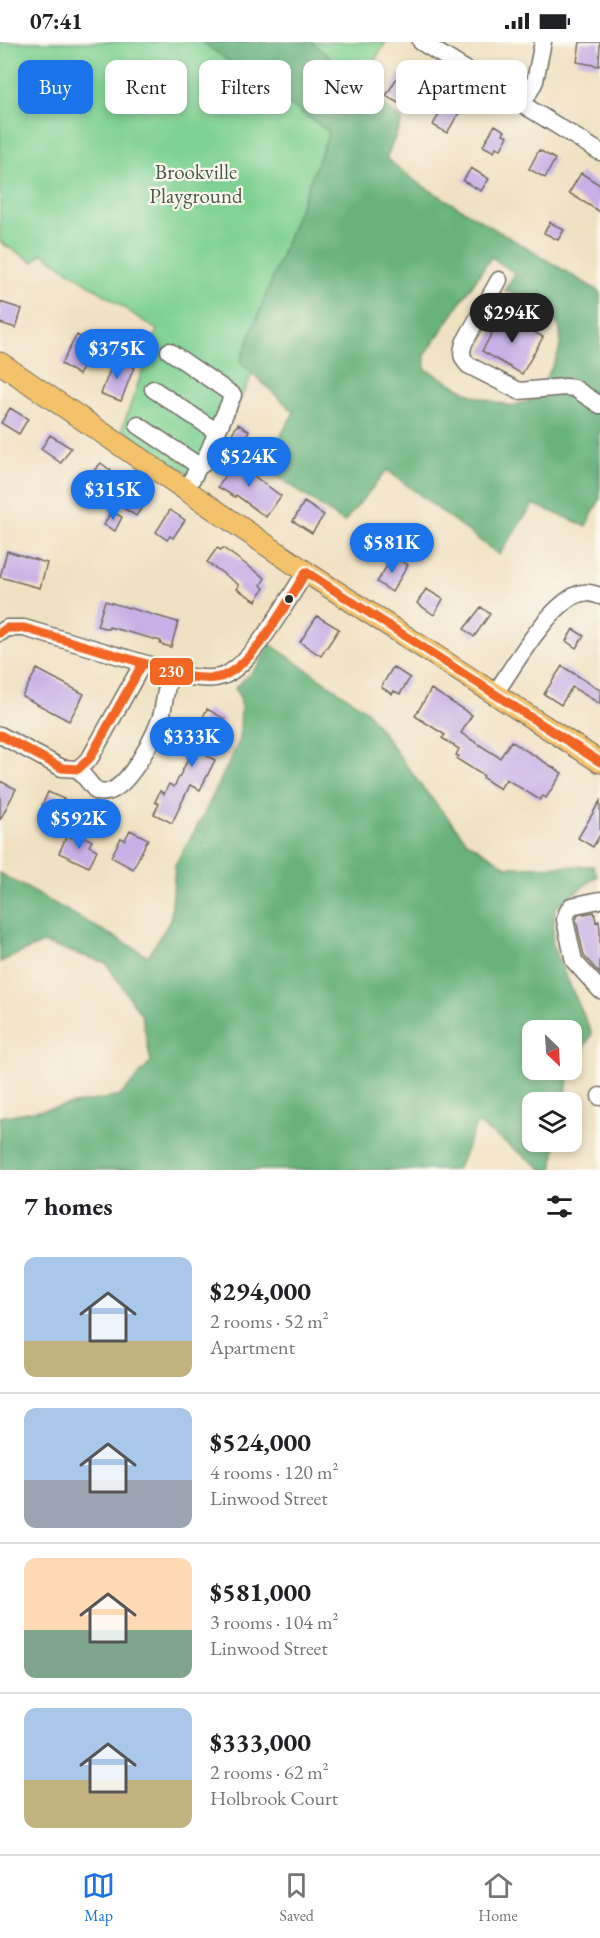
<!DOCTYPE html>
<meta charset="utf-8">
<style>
:root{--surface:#fff;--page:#f6f6f6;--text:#202124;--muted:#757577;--line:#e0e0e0;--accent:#1a73e8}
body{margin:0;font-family:"EB Garamond",serif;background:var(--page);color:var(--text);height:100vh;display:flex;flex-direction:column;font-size:22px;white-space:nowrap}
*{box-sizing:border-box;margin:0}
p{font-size:20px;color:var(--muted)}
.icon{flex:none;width:33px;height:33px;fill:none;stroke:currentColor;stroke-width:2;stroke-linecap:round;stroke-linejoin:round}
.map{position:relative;height:1128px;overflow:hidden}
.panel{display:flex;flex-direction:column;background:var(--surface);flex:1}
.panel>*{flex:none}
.top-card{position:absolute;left:18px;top:18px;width:564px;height:54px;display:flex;gap:12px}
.needle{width:39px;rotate:155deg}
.tools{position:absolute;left:522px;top:978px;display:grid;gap:12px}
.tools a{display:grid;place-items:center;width:60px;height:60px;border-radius:12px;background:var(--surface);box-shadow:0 3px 9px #0003;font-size:30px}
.price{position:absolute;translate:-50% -51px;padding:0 14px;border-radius:21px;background:var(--accent);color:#fff;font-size:20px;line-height:39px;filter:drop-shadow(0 2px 3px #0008)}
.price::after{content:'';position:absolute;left:50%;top:36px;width:18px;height:14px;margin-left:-9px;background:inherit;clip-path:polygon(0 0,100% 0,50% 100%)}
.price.current{background:#222;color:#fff}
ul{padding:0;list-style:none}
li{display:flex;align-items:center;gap:18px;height:150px;padding:0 24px}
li+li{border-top:2px solid var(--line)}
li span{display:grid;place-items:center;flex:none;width:168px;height:120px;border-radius:12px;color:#555}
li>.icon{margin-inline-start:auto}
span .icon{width:72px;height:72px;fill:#fffc;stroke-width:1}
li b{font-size:26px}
h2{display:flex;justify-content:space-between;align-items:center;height:72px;padding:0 24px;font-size:26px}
.tag{padding:0 21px;border-radius:12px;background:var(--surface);box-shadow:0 3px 9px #0003;font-size:21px;line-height:54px}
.tag.current{background:var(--accent);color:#fff}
.status{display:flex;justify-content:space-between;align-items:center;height:42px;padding:0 30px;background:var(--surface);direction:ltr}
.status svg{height:16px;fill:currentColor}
.tab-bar{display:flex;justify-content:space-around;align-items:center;height:84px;border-top:2px solid var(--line);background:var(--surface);font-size:16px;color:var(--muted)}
.tab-bar a{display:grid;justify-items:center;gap:3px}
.tab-bar .current{color:var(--accent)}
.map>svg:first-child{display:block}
.green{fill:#7fd193;stroke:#557e5f;stroke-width:1.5}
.forest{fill:#67b37d;stroke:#496f54;stroke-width:1.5;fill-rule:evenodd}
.building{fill:#c7b0e5}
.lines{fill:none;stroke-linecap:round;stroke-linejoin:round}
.minor-casing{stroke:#706b60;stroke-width:19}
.major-casing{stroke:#706b60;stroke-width:23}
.minor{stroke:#fff;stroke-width:16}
.major{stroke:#f4c26a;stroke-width:21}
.bus-1-casing{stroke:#fbf7ec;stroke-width:14}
.bus-1{stroke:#f26522;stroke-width:9}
.bus-dot{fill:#2b2b2b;stroke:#fbf7ec;stroke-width:2}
.labels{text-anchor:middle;stroke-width:4.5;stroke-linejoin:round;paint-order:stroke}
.park-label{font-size:21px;fill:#445d4a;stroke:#fbf7ec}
.line-badge{stroke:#fbf7ec;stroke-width:2}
.badge-label{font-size:16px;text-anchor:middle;font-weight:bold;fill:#fff}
</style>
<div class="status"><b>07:41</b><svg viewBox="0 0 49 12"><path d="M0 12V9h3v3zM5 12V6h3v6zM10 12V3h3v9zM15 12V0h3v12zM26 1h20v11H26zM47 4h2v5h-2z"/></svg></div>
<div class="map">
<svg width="600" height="1128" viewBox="0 0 600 1128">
<rect width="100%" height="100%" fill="#fbf7ec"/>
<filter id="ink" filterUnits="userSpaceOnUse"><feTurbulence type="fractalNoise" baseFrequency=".0167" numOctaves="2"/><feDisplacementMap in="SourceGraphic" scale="12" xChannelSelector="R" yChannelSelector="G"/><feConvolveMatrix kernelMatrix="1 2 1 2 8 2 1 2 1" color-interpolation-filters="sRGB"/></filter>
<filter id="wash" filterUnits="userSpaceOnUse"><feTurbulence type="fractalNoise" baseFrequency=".008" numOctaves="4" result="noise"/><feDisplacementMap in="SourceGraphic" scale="24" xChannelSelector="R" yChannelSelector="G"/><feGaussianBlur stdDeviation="1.35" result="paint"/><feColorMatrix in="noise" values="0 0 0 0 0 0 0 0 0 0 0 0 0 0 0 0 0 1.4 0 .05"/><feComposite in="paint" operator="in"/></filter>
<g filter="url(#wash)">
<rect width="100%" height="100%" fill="#f0e1c2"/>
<!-- green -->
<path class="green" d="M0,0H386L330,90L259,317L202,441L122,387L157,288L42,211L34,220L0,200Z"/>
<!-- forest -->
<path class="forest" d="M202,0H312L402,79L386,116L418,141L600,250V457L586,484L533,462L499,513L387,428L344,480L263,425L294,370L240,320L329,90ZM491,215L515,231L505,248C519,255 535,261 547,270C579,295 547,333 532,358L511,364L474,354L425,327V313Z
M270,602L367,669L422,745L467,799L507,825L593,824L597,834L555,866L552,903L592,992L572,1024V988H532V1028H570L564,1060H532V1100H557L552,1128H544L477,1081L457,1128H0V1075L120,1054L151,1020L142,974L106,921L43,901L0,920V831L148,914L171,877L175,823L202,776L240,698L241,658L235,646L259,623Z"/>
<g id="blocks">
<!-- building -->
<path class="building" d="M580,0H600L599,24L577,20Z
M399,32L413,40L400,62L386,54Z
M448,56L463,64L447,91L433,83Z
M495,83L505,89L503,92L508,94L501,107L496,105L494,110L483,104Z
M539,108L555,117L545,136L529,127Z
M471,126L489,137L481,149L463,139Z
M581,131L600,143V170L569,151Z
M550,180L564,188L558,198L544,191Z
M0,260L22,267L16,286L0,281Z
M503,272L543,295L522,332L482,309Z
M77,293L90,300L82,314L88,318L79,333L61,322Z
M114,317L134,325L121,359L101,352Z
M10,366L28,377L19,392L1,381Z
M238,382L249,389L242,401L231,393Z
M50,393L71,406L61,421L41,407Z
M236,417L252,427L250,431L281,454L266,475L236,453L235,455L218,445Z
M101,421L111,429L109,432L113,435L101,452L84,439Z
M132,449L147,458L136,474L122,465Z
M304,460L324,473L312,491L293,479Z
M170,468L185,478L173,496L170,494L167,498L156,490Z
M111,469L122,475L115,489L104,483Z
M217,506L221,508L223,506L265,536L261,543L264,546L256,559L237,547L239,543L207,520Z
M7,509L47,521L40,546L0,535Z
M393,514L408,523L392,550L377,540Z
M426,547L443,557L434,573L417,561Z
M105,559L178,580L171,605L160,602L161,599L109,585V587L97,584Z
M481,565L490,572L474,595L464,587Z
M317,574L339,587L321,614L300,600Z
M573,587L584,594L576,606L566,599Z
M562,624L600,648V662L572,645L561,663L544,652Z
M393,625L410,636L400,652L394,649L392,652L381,645Z
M37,627L84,652L69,679L22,654Z
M431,647L472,673L461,691L500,716L511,699L562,731L546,756L543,754L540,758L506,737L500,747L483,736L484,734L457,717L459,714L456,713L459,707L442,696L445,693L415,674Z
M207,667L225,677L207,714L215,718L200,748L190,743L172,781L154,772L159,762L155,760L160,749L164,752L169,742L174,745L197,700L192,697Z
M0,739L16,747L0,778Z
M48,750L64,757L57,771L42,764Z
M600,759V793L593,805L578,796Z
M130,788L148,797L133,827L111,815L121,796L125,798Z
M67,793L78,799L81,793L92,799L89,804L97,808L89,825L59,811Z
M594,870L596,880L599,879L600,888V932L584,914L576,878L578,873Z"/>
</g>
</g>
<g filter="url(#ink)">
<use href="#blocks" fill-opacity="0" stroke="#706b60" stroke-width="1.5"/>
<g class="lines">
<!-- minor casing -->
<g class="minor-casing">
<path id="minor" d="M421,0L600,110
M523,62L535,39L543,0
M499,238L464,301C461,311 461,315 468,323L519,349L565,345L574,346L600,363
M169,309L233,353L203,422L199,424L186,448
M153,347L217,390
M138,383L199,424
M0,591L7,586H24L191,635C202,636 212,638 223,634C252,623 288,557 306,530
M494,653C512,627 551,558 582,551C588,550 595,552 600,554
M0,693L62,726L78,727L90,716L143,621
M78,727L97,750C100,750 104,751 107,750C129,746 157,691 162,671C165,657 166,643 171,629
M600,858L571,864L567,871L565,878L574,919L600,948
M600,1054V1055"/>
</g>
<!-- major casing -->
<g class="major-casing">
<path id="major" d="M0,321L306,530L600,720"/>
</g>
<!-- minor -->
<use href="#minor" class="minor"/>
<!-- major -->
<use href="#major" class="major"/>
<!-- bus-1 casing -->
<g class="bus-1-casing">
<path id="bus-1" d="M0,591L7,586H24L191,635C201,636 213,638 223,634C256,620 287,560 306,530L600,720
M0,693L62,726L78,727L90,716L143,621"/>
</g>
<!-- bus-1 -->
<use href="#bus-1" class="bus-1"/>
</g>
</g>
<!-- markers -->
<circle class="bus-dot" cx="289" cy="557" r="5"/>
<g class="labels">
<!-- park labels -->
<g class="park-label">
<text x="196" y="137">Brookville<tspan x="196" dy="24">Playground</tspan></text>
</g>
</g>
<rect class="line-badge" x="149" y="615" width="45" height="29" rx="6" fill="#f26522"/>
<g class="badge-label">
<text x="171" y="635">230</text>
</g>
</svg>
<div class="tools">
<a><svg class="needle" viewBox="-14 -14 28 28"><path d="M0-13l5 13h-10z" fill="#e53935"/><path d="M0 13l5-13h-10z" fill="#757577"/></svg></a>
<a><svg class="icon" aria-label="layers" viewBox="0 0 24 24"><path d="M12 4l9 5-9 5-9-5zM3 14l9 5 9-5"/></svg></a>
</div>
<b class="price current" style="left:512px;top:302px">$294K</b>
<b class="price" style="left:117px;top:338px">$375K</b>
<b class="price" style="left:249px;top:446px">$524K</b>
<b class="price" style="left:113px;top:479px">$315K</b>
<b class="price" style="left:392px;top:532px">$581K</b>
<b class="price" style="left:192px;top:726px">$333K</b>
<b class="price" style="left:79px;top:808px">$592K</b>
<div class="top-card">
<a class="tag current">Buy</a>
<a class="tag">Rent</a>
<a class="tag">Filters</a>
<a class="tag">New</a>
<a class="tag">Apartment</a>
</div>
</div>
<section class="panel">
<h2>7 homes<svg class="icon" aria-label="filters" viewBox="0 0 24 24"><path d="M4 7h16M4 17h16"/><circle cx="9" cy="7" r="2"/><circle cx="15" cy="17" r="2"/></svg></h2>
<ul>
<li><span style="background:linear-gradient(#a9c7e8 70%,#c2b280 0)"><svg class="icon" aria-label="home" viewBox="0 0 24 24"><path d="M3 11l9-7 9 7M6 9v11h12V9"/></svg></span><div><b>$294,000</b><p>2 rooms · 52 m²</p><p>Apartment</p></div></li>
<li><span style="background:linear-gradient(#a9c7e8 60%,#9aa5b1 0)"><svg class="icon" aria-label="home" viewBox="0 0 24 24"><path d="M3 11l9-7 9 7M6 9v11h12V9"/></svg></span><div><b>$524,000</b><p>4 rooms · 120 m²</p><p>Linwood Street</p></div></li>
<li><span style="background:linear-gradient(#ffd9b3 60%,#7fa58c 0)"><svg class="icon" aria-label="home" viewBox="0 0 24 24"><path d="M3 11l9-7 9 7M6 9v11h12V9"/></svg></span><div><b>$581,000</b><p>3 rooms · 104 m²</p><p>Linwood Street</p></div></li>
<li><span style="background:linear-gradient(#a9c7e8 60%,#c2b280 0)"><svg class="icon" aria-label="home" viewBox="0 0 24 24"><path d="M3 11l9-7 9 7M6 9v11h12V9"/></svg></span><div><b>$333,000</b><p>2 rooms · 62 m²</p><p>Holbrook Court</p></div></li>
</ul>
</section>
<nav class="tab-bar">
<a class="current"><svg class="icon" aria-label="map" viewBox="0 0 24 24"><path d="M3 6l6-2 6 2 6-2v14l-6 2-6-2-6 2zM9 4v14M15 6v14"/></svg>Map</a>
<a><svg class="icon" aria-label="saved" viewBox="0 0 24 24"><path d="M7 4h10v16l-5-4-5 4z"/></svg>Saved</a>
<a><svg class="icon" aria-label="home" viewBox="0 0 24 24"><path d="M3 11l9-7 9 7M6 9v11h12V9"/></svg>Home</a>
</nav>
